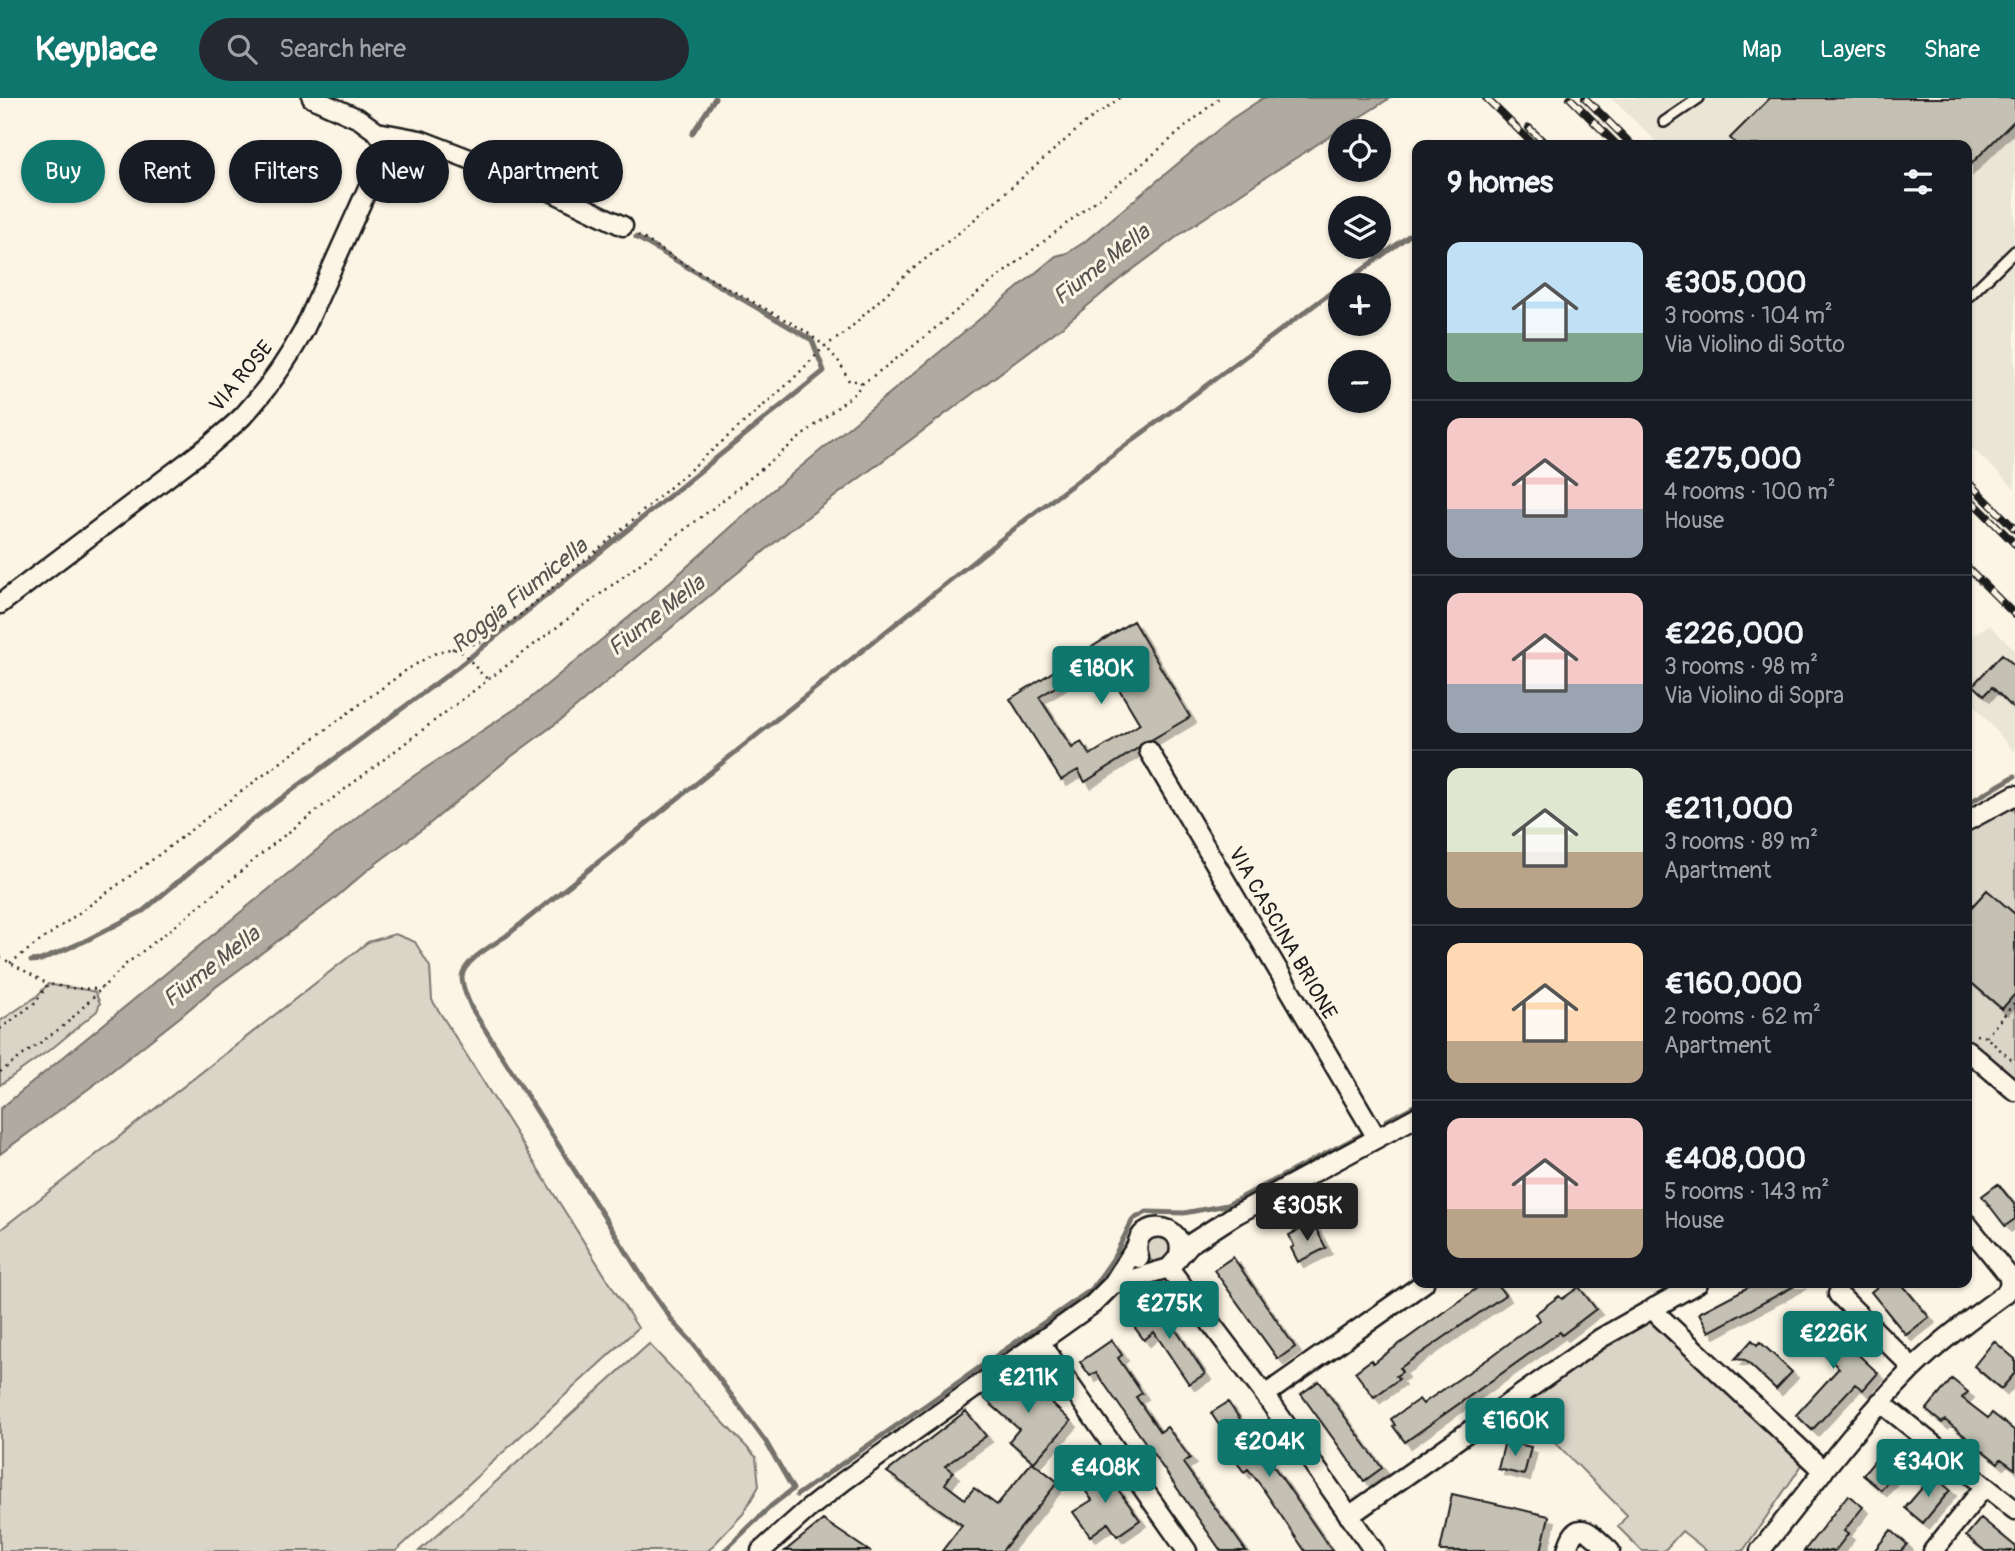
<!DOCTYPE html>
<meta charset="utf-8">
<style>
:root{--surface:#171b24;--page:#242831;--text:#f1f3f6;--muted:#9ea1a6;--line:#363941;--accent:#0f766e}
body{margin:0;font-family:Pangolin,sans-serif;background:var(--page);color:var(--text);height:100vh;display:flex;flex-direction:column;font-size:26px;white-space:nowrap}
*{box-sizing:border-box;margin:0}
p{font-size:23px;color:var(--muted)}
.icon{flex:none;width:38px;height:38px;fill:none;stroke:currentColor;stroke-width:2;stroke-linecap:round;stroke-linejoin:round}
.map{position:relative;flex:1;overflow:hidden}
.panel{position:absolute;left:1412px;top:42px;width:560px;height:1148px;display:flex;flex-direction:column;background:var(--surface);border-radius:14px;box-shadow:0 2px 5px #0004}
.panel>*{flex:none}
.top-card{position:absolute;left:21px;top:42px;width:665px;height:63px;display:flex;gap:14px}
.controls{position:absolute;left:1328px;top:21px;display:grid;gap:14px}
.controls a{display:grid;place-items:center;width:63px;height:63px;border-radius:50%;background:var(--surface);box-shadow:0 2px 5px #0004;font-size:35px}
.price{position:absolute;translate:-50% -60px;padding:0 16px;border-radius:7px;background:var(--accent);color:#fff;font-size:23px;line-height:46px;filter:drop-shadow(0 2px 4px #0008)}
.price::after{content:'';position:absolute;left:50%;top:42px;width:21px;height:16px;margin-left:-10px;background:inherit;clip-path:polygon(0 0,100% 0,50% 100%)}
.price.active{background:#222;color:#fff}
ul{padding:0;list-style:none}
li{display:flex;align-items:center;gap:21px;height:175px;padding:0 35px}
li+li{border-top:2px solid var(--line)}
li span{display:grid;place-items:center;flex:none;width:196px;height:140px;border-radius:14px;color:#555}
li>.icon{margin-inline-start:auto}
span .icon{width:84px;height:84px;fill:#fffc;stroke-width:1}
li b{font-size:30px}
h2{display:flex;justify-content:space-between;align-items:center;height:84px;padding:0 35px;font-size:30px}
.pill{padding:0 24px;border-radius:32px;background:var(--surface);box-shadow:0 2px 5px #0004;font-size:24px;line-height:63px}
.pill.active{background:var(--accent);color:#fff}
header{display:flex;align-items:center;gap:42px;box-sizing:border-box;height:98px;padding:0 35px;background:var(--accent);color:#fff}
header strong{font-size:33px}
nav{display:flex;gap:38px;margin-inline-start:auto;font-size:24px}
.search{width:490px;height:63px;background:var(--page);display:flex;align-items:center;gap:18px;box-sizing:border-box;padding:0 24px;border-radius:38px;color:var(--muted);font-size:26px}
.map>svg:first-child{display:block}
.built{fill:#ebe5d6}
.green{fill:#dbd5c8;stroke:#7c7872;stroke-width:2}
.water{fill:#b0aba1;stroke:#75726c;stroke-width:2}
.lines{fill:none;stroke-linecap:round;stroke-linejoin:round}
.stream{stroke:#75726c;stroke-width:5}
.building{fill:#c4c0b3;stroke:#1c1c1c;stroke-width:2;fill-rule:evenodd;filter:url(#shadow)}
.lane-casing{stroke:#1c1c1c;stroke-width:14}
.street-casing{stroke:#1c1c1c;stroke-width:23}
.path{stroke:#1c1c1c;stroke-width:2.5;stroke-dasharray:2 5;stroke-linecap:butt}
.lane{stroke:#fcf5e5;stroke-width:9}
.street{stroke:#fcf5e5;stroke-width:18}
.rail-casing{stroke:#1c1c1c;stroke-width:8}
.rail{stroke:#fcf5e5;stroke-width:5;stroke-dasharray:16;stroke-linecap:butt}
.labels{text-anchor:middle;stroke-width:6;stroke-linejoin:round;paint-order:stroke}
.street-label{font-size:21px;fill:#1c1c1c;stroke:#fcf5e5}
.water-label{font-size:23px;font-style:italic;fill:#575551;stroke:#fcf5e5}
</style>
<header>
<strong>Keyplace</strong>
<div class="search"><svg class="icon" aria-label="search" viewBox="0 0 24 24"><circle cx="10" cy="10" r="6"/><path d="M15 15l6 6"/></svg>Search here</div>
<nav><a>Map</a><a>Layers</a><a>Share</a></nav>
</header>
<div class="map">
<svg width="2015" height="1453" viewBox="0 0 2015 1453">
<defs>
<filter id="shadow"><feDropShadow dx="6" dy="6" stdDeviation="0" flood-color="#0004"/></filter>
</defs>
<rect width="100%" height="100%" fill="#fcf5e5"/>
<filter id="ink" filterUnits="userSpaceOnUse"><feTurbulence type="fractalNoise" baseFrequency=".0143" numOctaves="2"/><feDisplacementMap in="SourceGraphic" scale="14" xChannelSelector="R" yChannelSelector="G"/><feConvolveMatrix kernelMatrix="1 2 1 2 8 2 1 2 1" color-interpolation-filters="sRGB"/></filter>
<g filter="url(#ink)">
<!-- built -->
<path class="built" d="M1611,0H2015V391L1967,345V47H1660Z
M1989,527L2015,552V655L1967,598V541Z"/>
<!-- green -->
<path class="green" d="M2015,703V985L1967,944V729Z
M395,836L415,844L430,869L432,902L638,1230L396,1453H0V1132L368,844Z
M48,886C64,890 79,889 95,894L100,905L97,913L55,948L0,987V923L36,899Z
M1145 1151a13 13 0 1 1 26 0a13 13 0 1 1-26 0Z
M1652,1218L1804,1364L1743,1453H1707L1682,1433L1664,1453H1642L1618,1429L1627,1417L1518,1307Z
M649,1246L756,1359L759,1388L743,1416L708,1453H419Z"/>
<!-- water -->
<path class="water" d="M1263,0H1390L1261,82L1182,135L1120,181L1063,228L794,429L720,489L562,621L508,661L428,727L370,770L333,802L213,891L180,919L95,986L0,1056V1011L379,701L527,603L651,501L769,395L1056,158L1067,155L1083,145L1231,21Z"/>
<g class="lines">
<!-- stream -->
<path class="stream" d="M692,36L715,0
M1342,187L1418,131
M1967,706L2015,678
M31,863L41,862L85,843L143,813L248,725L458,569L824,273L812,242L636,139
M1386,1023L1418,1006
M797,1397L1092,1191L1113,1161L1133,1121L1147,1114L1184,1115L1227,1107L1361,1037
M724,1453L771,1408L793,1391L766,1344L691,1243L674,1225L648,1188L472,911C468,901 462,891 462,879C463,863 493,847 506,838L1029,419L1340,188"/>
</g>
<!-- building -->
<path class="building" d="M1770,0H2015V22L1967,70V47H1737L1730,40Z
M1133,523L1190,619L1151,642L1143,644L1138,650L1085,684L1078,672L1061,682L1010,601ZM1101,561L1140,626L1090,657L1081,644L1072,650L1039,599Z
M2002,556L2015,568V612L1992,589L1984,597L1973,587Z
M1987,792L2015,816V896L2002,911L1967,881V814Z
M1998,1086L2015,1107V1121L2005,1128L1982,1098Z
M1313,1125L1326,1150L1298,1164L1291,1150L1294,1148L1289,1137Z
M1233,1159L1295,1249L1278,1261L1214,1172Z
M1484,1185H1496L1505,1197L1400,1270L1402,1274L1396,1278L1399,1281L1374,1299L1355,1274L1371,1262L1373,1265Z
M1756,1185H1800L1709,1234L1699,1215Z
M1882,1185H1901L1929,1219L1906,1237L1871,1194Z
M1579,1189L1596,1211L1562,1237L1560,1234L1405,1344L1393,1328L1395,1327L1391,1321L1419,1301L1423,1306L1425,1304L1488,1261L1540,1222L1535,1216L1559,1198L1562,1201Z
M1163,1204L1174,1220L1170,1223L1205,1276L1189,1286L1154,1234L1144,1242L1132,1226Z
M1810,1218L1816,1224L1819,1220L1878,1275L1863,1292L1855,1286L1812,1332L1796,1317L1839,1270L1797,1232Z
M1112,1242L1122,1257L1118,1260L1142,1295L1136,1299L1160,1334L1167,1329L1182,1349L1190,1360L1183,1365L1246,1453H1221L1096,1274L1090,1278L1080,1264Z
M1752,1242L1757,1247L1760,1244L1792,1274L1776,1291L1745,1262L1735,1261Z
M1994,1243L2015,1261V1275L2001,1291L1974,1268Z
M1017,1274L1071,1323L1034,1364L1009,1343L1019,1331L984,1300Z
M1952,1281L1968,1294L1962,1300L1988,1320L1992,1315L2015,1333V1371L2001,1361L1998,1365L1945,1322L1942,1325L1926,1312Z
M1319,1283L1382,1370L1364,1383L1301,1296Z
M1228,1304L1286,1386L1332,1453H1305L1261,1388L1248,1371L1244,1374L1232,1358L1236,1355V1353L1211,1315Z
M966,1313L986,1338L945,1368L953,1374L945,1386L965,1401L974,1390L997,1407L1032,1364L1058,1384L1002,1453H942L962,1427L887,1374Z
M1505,1343L1531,1349L1524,1377L1498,1371Z
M1891,1343L1909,1357L1881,1392L1863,1377Z
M1101,1368L1140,1422L1117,1438L1108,1425L1090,1438L1073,1414L1092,1402L1079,1384Z
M1933,1377L1950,1392L1923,1425L1905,1410Z
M1452,1396L1549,1418L1541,1453H1440Z
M1848,1397L1863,1409L1844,1433L1848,1436L1835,1453H1804Z
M1981,1420L2015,1448V1453H1985L1966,1438Z
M823,1422L869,1453H785Z
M1891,1432L1907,1446L1901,1453H1874Z"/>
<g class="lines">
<!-- lane casing -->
<g class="lane-casing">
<path id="lane" d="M1664,24L1699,0
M1967,200L2015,153"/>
</g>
<!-- street casing -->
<g class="street-casing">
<path id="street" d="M312,0L359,21L377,34L420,42L542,89L623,128
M0,506L210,347C221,337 233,328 243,318C267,292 287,263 304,232L385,52V45L377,34
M1149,653L1377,1040
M1967,723L2015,697
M1967,952L2015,993
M1967,1126L2008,1177L2010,1186
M1139,1160C1126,1119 1191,1120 1178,1160
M1169,1170L1265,1297L1374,1453
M1112,1187L1169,1170L1190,1146L1235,1117L1418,1018
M1838,1196L1913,1270
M1655,1209L1659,1218L1824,1373
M1040,1244L1187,1453
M1265,1297L1424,1185
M1880,1304L2015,1412
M1349,1418L1601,1240L1698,1185
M761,1453L807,1412L844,1383L1093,1206L1112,1187L1136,1149
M1567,1453C1576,1415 1592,1437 1610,1453
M1760,1453C1809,1392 1856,1328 1911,1272C1940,1243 1973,1219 2006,1195L2010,1186L2015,1188
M1933,1453L1985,1388"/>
</g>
<!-- path -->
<path class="path" d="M638,137L693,171L802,231L825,248L844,236L910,173L960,134L1086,24L1120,0
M452,551L482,544L520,517L627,427L789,285L825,248L840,265L849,283H860L862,286
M0,859L48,886
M10,865L152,762L235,698L408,571C421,564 445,545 460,553C468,557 478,575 488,581
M0,931L36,904L48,886L70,890L93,891L103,889L126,866L174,829L277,743L717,407L835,311L855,295L862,286L911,250L979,194L1135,72L1219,0
M1976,937L1986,939L2015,965
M1986,939L2015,904
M0,974L66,926L103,889"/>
<!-- lane -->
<use href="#lane" class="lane"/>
<!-- street -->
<use href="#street" class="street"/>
<!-- rail casing -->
<g class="rail-casing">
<path id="rail" d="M1486,0L1534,47
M1570,0L1617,47
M1585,0L1632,47
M1529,30L1547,47
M1967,383L2015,431
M1967,398L2015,446
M1967,469L2015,517"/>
</g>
<!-- rail -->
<use href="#rail" class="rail"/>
</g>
</g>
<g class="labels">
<!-- street labels -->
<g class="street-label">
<text transform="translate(241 278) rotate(-50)" y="7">VIA ROSE</text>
<text transform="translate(1283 835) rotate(60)" y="7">VIA CASCINA BRIONE</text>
</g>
<!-- water labels -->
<g class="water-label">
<text transform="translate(1101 166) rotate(-38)" y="8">Fiume Mella</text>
<text transform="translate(519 497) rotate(-39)" y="8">Roggia Fiumicella</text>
<text transform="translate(656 517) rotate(-38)" y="8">Fiume Mella</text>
<text transform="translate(211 868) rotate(-38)" y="8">Fiume Mella</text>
</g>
</g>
</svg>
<div class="controls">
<a><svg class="icon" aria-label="locate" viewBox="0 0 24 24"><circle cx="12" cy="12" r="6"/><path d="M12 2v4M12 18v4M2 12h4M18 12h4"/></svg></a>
<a><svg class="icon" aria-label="layers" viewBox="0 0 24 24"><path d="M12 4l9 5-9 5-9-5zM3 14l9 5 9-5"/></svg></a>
<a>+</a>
<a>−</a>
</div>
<b class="price" style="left:1101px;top:608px">€180K</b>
<b class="price active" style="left:1307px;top:1145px">€305K</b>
<b class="price" style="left:1169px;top:1243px">€275K</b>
<b class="price" style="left:1833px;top:1273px">€226K</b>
<b class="price" style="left:1028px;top:1317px">€211K</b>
<b class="price" style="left:1515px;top:1360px">€160K</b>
<b class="price" style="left:1269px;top:1381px">€204K</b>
<b class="price" style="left:1928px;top:1401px">€340K</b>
<b class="price" style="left:1105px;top:1407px">€408K</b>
<div class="top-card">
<a class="pill active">Buy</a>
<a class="pill">Rent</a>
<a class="pill">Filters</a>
<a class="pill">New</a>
<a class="pill">Apartment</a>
</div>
<section class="panel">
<h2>9 homes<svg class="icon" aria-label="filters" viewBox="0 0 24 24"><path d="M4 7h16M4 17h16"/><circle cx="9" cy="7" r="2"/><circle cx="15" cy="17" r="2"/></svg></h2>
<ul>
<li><span style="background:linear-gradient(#bfe0f5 65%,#7fa58c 0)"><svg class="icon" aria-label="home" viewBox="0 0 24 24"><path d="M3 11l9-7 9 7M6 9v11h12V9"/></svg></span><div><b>€305,000</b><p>3 rooms · 104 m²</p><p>Via Violino di Sotto</p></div></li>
<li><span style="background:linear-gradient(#f6c9c9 65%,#9aa5b1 0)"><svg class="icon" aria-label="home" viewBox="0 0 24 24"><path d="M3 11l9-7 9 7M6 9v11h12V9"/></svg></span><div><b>€275,000</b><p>4 rooms · 100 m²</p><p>House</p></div></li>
<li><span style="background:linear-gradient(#f6c9c9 65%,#9aa5b1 0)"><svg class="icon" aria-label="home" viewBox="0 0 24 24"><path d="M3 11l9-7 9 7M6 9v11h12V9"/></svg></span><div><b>€226,000</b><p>3 rooms · 98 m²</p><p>Via Violino di Sopra</p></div></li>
<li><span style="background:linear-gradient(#dfe7d0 60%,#b9a48a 0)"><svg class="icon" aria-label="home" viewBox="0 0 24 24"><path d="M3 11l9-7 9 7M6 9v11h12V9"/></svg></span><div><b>€211,000</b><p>3 rooms · 89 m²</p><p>Apartment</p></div></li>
<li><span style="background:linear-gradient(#ffd9b3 70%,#b9a48a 0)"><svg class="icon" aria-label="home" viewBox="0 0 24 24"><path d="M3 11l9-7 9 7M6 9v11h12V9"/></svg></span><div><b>€160,000</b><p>2 rooms · 62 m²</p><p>Apartment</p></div></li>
<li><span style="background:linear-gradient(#f6c9c9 65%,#b9a48a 0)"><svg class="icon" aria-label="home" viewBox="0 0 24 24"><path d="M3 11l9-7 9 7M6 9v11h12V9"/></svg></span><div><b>€408,000</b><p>5 rooms · 143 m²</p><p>House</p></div></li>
</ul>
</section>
</div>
